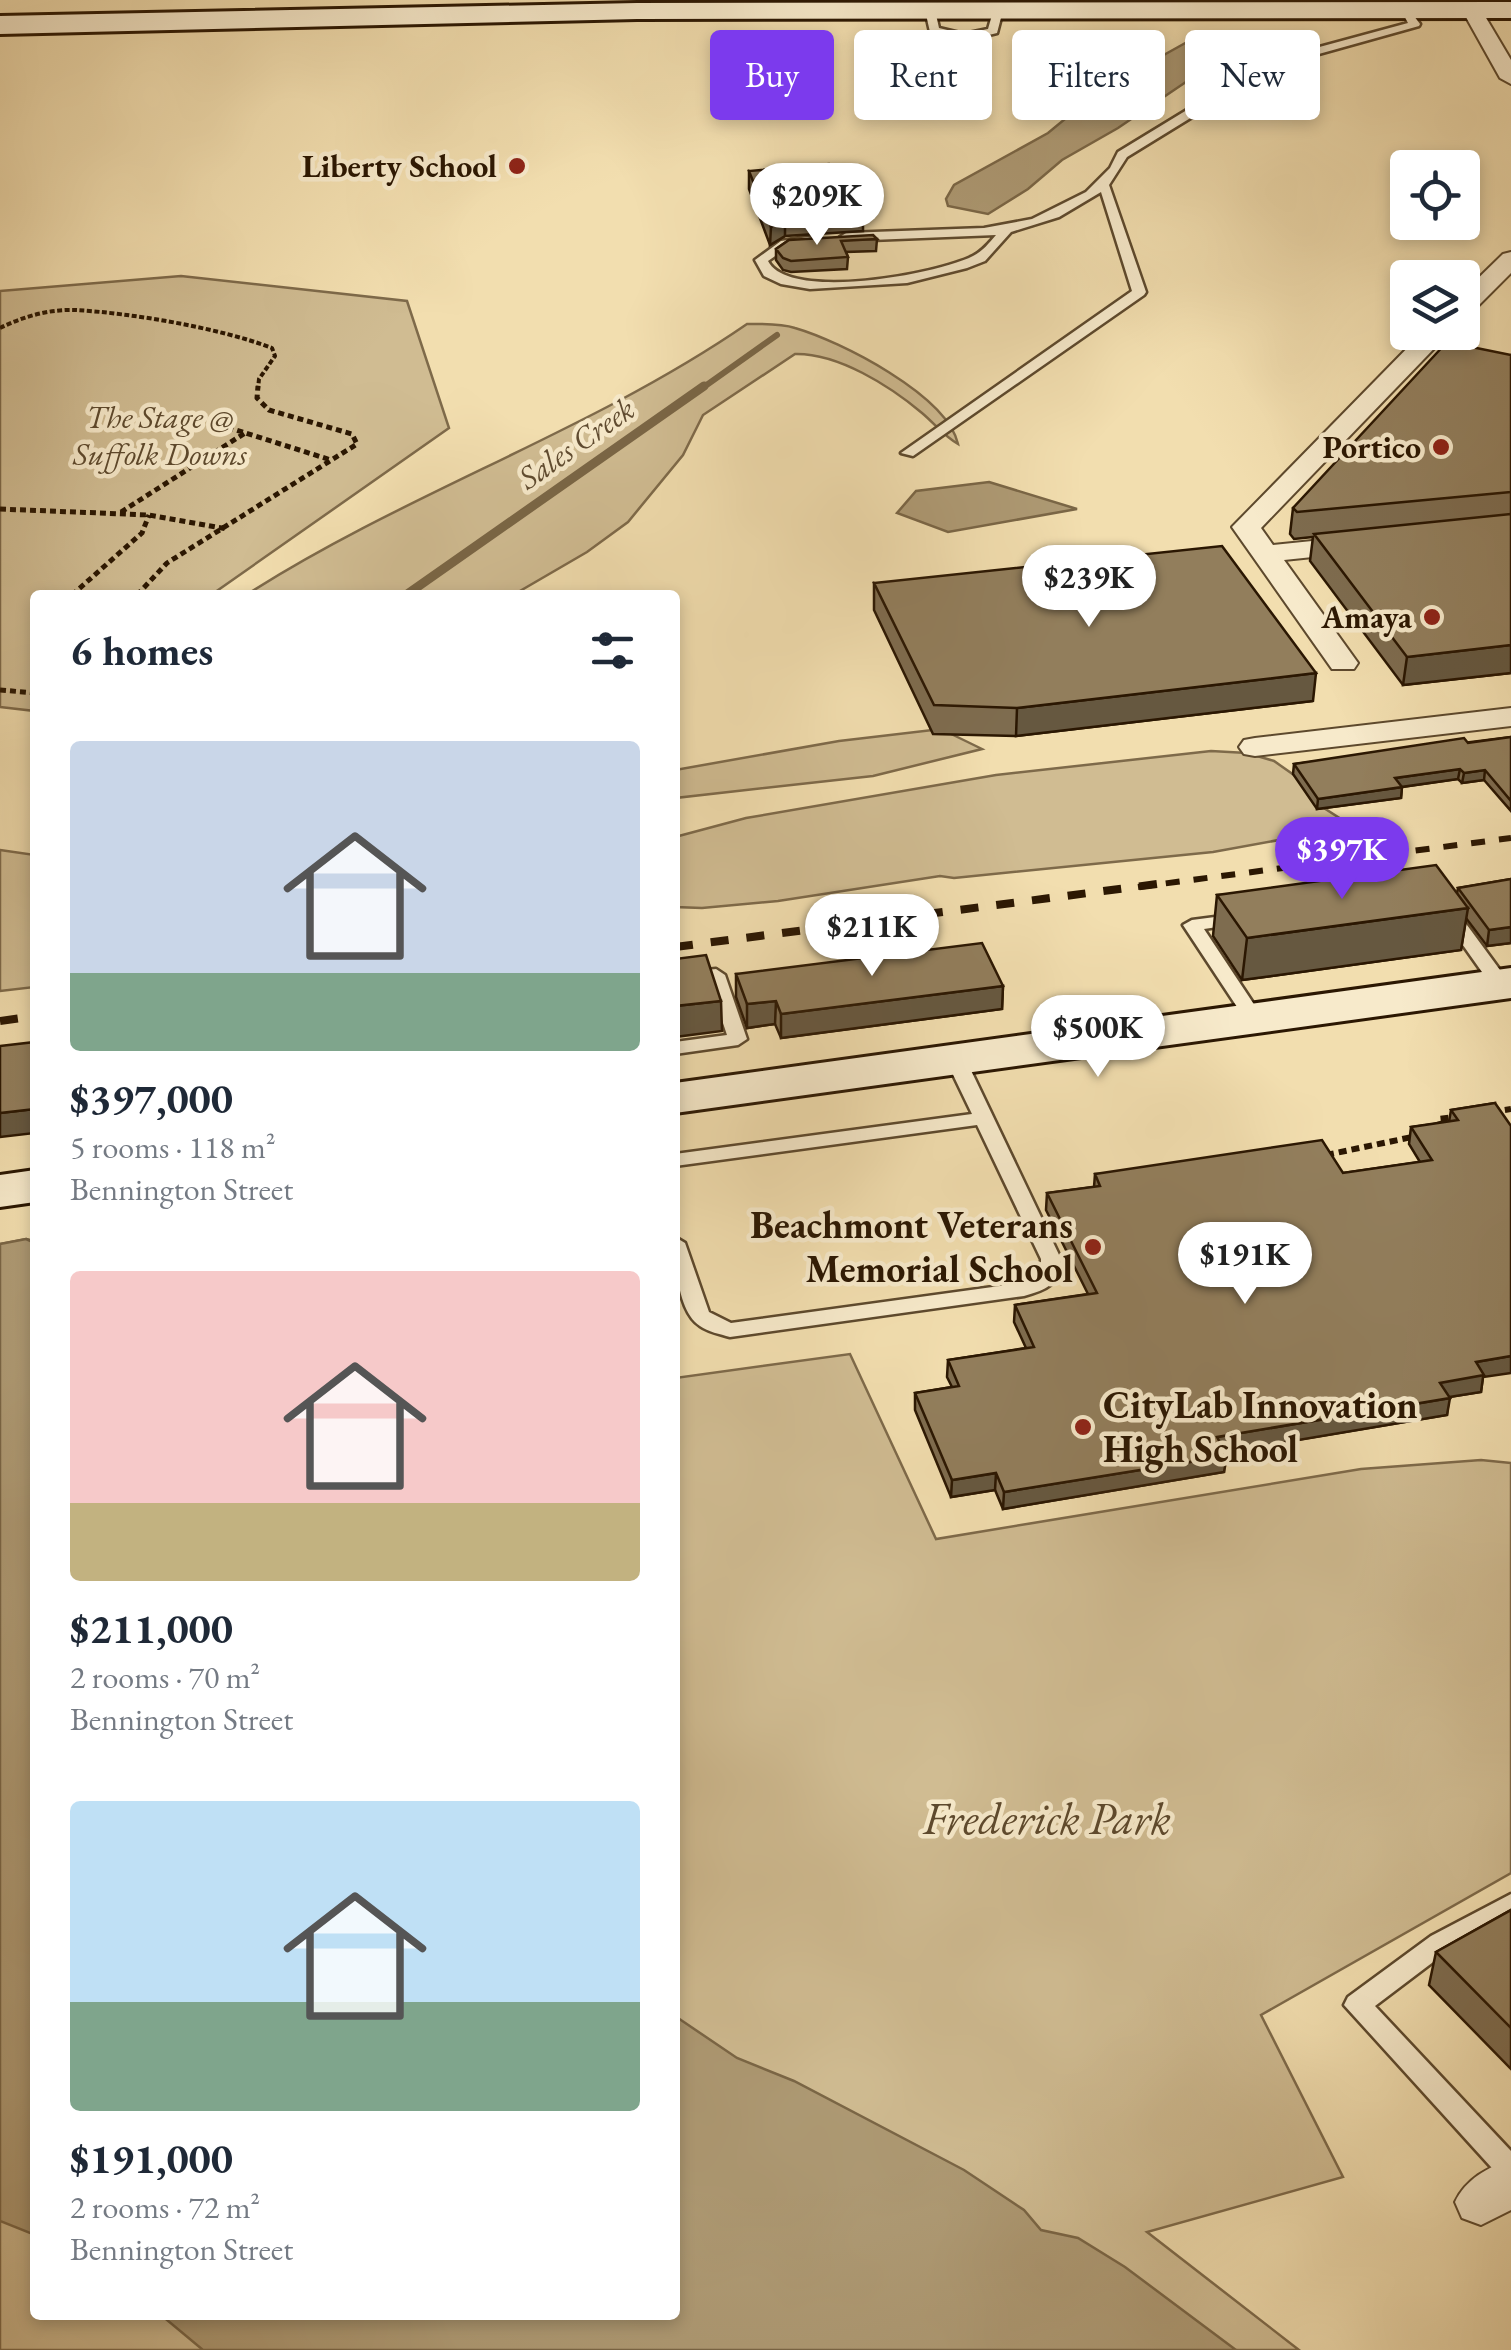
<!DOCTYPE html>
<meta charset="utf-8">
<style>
:root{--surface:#fff;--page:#f6f6f7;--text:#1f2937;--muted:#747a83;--accent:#7c3aed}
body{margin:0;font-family:"EB Garamond",serif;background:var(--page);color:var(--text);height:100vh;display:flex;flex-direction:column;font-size:38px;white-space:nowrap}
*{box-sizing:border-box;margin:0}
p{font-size:32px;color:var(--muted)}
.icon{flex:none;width:55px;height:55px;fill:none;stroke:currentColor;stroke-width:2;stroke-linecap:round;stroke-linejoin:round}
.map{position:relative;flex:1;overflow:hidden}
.panel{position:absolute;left:30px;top:590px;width:650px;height:1730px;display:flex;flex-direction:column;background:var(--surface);border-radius:10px;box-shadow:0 5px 15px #0003}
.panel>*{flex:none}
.top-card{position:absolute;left:710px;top:30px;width:650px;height:90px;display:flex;gap:20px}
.controls{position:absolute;left:1390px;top:150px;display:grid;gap:20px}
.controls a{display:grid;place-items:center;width:90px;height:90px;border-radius:10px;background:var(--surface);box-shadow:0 5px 15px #0003;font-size:50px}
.price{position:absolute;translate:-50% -85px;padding:0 22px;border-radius:35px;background:#fff;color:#222;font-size:32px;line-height:65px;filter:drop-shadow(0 2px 5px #0008)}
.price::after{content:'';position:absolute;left:50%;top:60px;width:30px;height:22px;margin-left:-15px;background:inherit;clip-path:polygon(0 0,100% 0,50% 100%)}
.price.selected{background:var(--accent);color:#fff}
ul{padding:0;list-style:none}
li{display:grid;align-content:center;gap:20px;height:530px;padding:0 40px}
li span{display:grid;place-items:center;height:310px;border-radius:10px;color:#555}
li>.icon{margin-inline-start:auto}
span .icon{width:180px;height:180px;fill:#fffc;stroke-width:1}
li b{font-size:42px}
h2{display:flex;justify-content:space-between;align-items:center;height:120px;padding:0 40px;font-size:42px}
.pill{padding:0 35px;border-radius:10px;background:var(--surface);box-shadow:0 5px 15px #0003;font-size:35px;line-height:90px}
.pill.selected{background:var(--accent);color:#fff}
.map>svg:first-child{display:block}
.green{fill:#d0bc92;stroke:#7e6a4a;stroke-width:2.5}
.water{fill:#ae9a74;stroke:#7a6646;stroke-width:2.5}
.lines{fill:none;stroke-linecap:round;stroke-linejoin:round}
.stream-far1{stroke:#7a6646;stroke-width:6}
.stream{stroke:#7a6646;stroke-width:9}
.lane-casing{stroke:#5d492d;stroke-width:5}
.street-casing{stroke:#5d492d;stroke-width:4}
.secondary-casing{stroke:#2b1702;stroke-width:6}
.path-far2{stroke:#2b1702;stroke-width:4;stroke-dasharray:5 2.5;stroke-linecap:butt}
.path-far1{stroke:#2b1702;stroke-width:5;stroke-dasharray:6 4;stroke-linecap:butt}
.path{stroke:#2b1702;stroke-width:6;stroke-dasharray:8 5;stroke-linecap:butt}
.lane{fill:#f7eacb;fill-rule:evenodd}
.street{fill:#f7eacb;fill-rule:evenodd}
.secondary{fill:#f7eacb;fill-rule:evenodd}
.rail-far1{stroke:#2b1702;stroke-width:6;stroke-dasharray:14 14;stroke-linecap:butt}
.rail{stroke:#2b1702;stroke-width:8;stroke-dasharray:18 18;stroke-linecap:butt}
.wall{fill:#7e6c4f;stroke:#2b1702;stroke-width:2.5}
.shaded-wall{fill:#665840;stroke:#2b1702;stroke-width:2.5}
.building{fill:#927e5c;stroke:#2b1702;stroke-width:2.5}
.poi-dot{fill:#8f2418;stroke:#f7eacb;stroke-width:4}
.labels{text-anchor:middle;stroke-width:9;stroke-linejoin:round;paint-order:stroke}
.far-poi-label{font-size:32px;font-weight:bold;fill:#2b1702;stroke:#f7eacb;text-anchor:end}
.far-park-label{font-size:32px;font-style:italic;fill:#5d492d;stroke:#f7eacb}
.far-water-label{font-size:32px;font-style:italic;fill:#5f4b30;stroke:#f7eacb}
.poi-label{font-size:38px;font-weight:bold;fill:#2b1702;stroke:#f7eacb;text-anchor:end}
.near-park-label{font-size:45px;font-style:italic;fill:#5d492d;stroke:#f7eacb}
</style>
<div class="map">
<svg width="1511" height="2350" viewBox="0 0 1511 2350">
<rect width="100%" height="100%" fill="#f2deaf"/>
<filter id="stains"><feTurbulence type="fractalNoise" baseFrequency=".002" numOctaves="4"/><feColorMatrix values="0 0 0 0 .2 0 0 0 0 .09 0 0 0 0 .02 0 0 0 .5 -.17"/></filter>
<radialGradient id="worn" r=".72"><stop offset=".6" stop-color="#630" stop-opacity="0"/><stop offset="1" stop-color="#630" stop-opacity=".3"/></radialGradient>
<!-- green -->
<path class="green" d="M181,276L407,301L449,428L211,595H35V711L0,707V291Z
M747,324C762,324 780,323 795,328C840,341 947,395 958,444C944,436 935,424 922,413C890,386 838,353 795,354L703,415L683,455L628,522L587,552L513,595H246C407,492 590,432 747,324Z
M941,729L982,749L873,776L675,798V770L839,741Z
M1211,751L1247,753L1274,761L1301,780L1324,808L1344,821L1334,830L1213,852L954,878L940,876L778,901L702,908L675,907V837L746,818L996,775Z
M0,850L35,855V987L0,991Z
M26,1239L35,1241V2315H675V1378L850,1354L936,1539L1361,1469L1481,1460L1511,1463V1873L1261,2015L1343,2177L1147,2232L1299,2350H0V1244Z"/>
<!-- water -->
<path class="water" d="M1198,36L1237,41L1239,46L1118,128L1062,160L1028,189L988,214L948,206L946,199L954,185L1048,133L1099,91Z
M989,482L1077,509L948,532L897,513L916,491Z
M26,1239L35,1243V2235L0,2221V1244Z
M675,2016L737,2058L794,2081L964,2170L1024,2210L1041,2230L1078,2238L1125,2267L1236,2350H203L161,2315H675Z"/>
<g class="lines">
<!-- stream-far1 -->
<path class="stream-far1" d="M701,389L777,335"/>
<!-- stream -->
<path class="stream" d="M406,595L704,386"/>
<!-- lane casing -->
<g class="lane-casing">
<path id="lane" d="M930,7L935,10L939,28L964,34L988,29L994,8L1003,10L997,33L964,41L930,32L925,10Z
M1400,8H1408L1420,24L1419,26L1308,57L1249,82L1127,157L1109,185L1146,292L1144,295L913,456L901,453L1132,291L1101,192L1059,217L1011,232L985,261L967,268L907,283L810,289L781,284L764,276L755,260L781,241L808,237L812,238V244L788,247L768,261C789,302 938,274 973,256C983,251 989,243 996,235L846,241L840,237L846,233L984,228L1032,219L1086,192L1110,168L1118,152L1241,77L1301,52L1408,23Z
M1450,909L1456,910L1508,981L1510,985L1508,989H1494L1441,914Z
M1238,914L1247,919L1244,923L1204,929L1263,1018L1254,1024L1247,1022L1183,925L1192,920Z
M716,969L725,975L747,1039L738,1045L675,1054V1042L727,1035L709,981L675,985V973Z
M956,1054L966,1060L1061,1259C1061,1284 1046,1290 1024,1296L730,1337C720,1334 708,1332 700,1326C677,1311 675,1261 675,1237L685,1243L709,1312L731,1323L1021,1283L1041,1272V1259L977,1125L675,1166V1154L972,1114L946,1060Z
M1511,1894V1916L1449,1950L1375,2006L1511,2151V2182L1501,2178L1344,2005L1348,1997L1431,1936Z"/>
</g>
<!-- street casing -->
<g class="street-casing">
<path id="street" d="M1472,4L1479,6L1511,60V84L1500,78L1462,10Z
M1511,252V273L1471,313L1462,315V294L1503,254Z
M1423,332H1450L1261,528L1273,545L1361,536L1375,544L1361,552L1284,560L1358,663L1354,669H1332L1232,527Z
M1511,708V726L1255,756L1244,754L1239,747L1244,740L1255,738Z
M1511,2159V2210L1481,2225L1462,2218L1455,2202C1466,2179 1487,2168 1511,2159Z"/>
</g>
<!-- secondary casing -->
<g class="secondary-casing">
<path id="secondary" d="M1511,2V18L637,19L0,34V16L637,3Z
M1511,968V998L675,1113V1083Z
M35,1170V1202L0,1207V1175Z"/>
</g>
<!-- path-far2 -->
<path class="path-far2" d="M0,328C22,317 49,309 75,310C131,313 220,328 272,348L275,356L259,379L258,389"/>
<!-- path-far1 -->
<path class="path-far1" d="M168,426L220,425L331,460
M0,509L149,515L227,529
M121,512L245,433
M72,595L142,533L149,515
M137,595L167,563L357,444L352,434L269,410L257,398L258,386
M0,690L35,693"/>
<!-- path -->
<path class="path" d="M1492,1112L1511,1109
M1441,1129L1438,1119L1455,1117
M1326,1155L1417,1136"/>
<!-- lane -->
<use href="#lane" class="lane"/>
<!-- street -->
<use href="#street" class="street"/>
<!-- secondary -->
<use href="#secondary" class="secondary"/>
<!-- rail-far1 -->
<path class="rail-far1" d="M1138,887L1511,838"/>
<!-- rail -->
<path class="rail" d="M675,947L1157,884
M0,1021L35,1016"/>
</g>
<!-- wall -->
<path class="wall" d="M749,171L863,213V231L785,236L770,245L749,189Z
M877,239L876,251L846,252L848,257L847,269L791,272L783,270L776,260V249L789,240Z
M1511,355V673L1403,685L1310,561L1313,537L1294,539L1290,534L1293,508Z
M874,583L1313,701L1016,736L933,734L874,610Z
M1511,737V811L1484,780L1462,783L1458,779L1402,787L1401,798L1317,809L1293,774L1294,764Z
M1511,879V943L1487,946L1466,918L1461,950L1242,980L1213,936L1217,895L1457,893L1458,888Z
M736,974L1003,986L1002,1009L781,1038L775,1024L747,1028L736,997Z
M1495,1103L1483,1377L1481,1392L1449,1397L1447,1415L1225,1452L1224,1472L1003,1509L995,1490L951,1497L915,1410V1393L952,1387L947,1377L948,1360L1026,1348L1014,1322L1015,1305L1088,1294L1046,1210L1047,1193L1094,1187L1095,1174L1343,1173L1420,1162L1409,1144L1411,1127L1449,1122L1451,1110Z
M1511,1910V2069L1429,1985L1436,1952Z"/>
<!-- shaded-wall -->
<path class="shaded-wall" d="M785,218V236L770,245L771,227Z
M1511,645V673L1403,685L1407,657Z
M1316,673L1313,701L1016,736L1017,708Z
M1460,769L1458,779L1394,788L1395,778Z
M1485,770L1484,780L1462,783L1464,773Z
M1402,787L1401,798L1317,809L1318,799Z
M1468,908L1461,950L1242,980L1247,938Z
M1511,927V943L1487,946L1489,930Z
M1003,986L1002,1009L781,1038V1014Z
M721,1001L722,1031L675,1037V1006Z
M776,1001L775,1024L747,1028V1004Z
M35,1109V1133L0,1137V1113Z
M1511,1356V1373L1483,1377L1481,1392L1437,1399L1440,1383L1476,1362Z
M1450,1398L1447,1415L1215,1454L1217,1437Z
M1227,1456L1224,1472L1003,1509L1004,1492Z
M996,1473L995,1490L951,1497L952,1480Z"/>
<!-- building -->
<path class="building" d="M829,164L863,213L785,218L771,227L749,171Z
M873,235L877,239L841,241L848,257L791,261L783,258L776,249L789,240Z
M1447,342L1511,355V492L1297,512L1293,508Z
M1511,514V645L1407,657L1314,534Z
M1222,546L1316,673L1017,708L934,705L874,583Z
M1511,737V801L1485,770L1464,773L1460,769L1395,778L1402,787L1318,799L1294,764L1464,738L1468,743Z
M1436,865L1468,908L1247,938L1217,895Z
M1511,879V927L1489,930L1458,888Z
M982,943L1003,986L781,1014L776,1001L747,1004L736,974Z
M706,955L721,1001L675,1006V959Z
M35,1042V1109L0,1113V1046Z
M1495,1103L1511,1126V1356L1476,1362L1484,1375L1440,1383L1450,1398L1217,1437L1227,1456L1004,1492L996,1473L952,1480L915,1393L959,1386L948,1360L1034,1347L1015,1305L1097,1293L1047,1193L1100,1186L1095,1174L1322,1140L1343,1173L1432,1160L1411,1127L1458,1120L1451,1110Z
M1511,1910V2028L1436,1952Z"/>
<!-- markers -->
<g class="poi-dot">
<circle cx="517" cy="166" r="10"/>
<circle cx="1441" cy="447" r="10"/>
<circle cx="1432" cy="617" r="10"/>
<circle cx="1093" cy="1247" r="10"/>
<circle cx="1083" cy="1427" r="10"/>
</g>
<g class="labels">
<!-- far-poi labels -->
<g class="far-poi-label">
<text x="497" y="177">Liberty School</text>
<text x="1421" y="458">Portico</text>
<text x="1412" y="628">Amaya</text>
</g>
<!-- far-park labels -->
<g class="far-park-label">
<text x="160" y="428">The Stage @<tspan x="160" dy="37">Suffolk Downs</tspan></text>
</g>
<!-- far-water labels -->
<g class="far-water-label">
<text transform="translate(576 443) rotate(-35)" y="11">Sales Creek</text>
</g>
<!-- poi labels -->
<g class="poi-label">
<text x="1073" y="1238">Beachmont Veterans<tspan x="1073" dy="44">Memorial School</tspan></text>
<text x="1103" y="1418" text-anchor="start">CityLab Innovation<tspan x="1103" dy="44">High School</tspan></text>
</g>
<!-- near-park labels -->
<g class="near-park-label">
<text x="1047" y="1834">Frederick Park</text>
</g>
</g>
<rect width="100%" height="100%" filter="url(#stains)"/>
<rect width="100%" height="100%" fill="url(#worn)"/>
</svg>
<div class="controls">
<a><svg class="icon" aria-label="locate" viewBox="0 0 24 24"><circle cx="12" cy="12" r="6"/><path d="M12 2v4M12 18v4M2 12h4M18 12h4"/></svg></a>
<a><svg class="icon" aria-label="layers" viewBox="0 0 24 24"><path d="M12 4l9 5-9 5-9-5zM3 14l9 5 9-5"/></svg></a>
</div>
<b class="price" style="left:817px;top:248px">$209K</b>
<b class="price" style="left:1089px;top:630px">$239K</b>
<b class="price selected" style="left:1342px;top:902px">$397K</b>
<b class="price" style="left:872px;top:979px">$211K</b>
<b class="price" style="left:1098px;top:1080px">$500K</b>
<b class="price" style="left:1245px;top:1307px">$191K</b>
<div class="top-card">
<a class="pill selected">Buy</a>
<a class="pill">Rent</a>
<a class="pill">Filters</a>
<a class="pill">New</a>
</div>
<section class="panel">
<h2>6 homes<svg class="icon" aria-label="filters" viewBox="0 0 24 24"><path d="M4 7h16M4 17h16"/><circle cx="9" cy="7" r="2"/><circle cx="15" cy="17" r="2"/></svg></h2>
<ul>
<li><span style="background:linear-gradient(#c9d6e8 75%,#7fa58c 0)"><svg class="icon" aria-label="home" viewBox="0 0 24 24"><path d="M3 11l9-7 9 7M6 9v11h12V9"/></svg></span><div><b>$397,000</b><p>5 rooms · 118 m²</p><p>Bennington Street</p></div></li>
<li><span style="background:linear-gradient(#f6c9c9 75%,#c2b280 0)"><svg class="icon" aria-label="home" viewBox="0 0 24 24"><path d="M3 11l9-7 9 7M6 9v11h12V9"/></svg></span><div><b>$211,000</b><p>2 rooms · 70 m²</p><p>Bennington Street</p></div></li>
<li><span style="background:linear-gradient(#bfe0f5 65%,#7fa58c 0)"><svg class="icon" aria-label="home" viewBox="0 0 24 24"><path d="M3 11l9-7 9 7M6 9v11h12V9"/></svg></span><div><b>$191,000</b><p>2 rooms · 72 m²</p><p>Bennington Street</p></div></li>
</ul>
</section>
</div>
